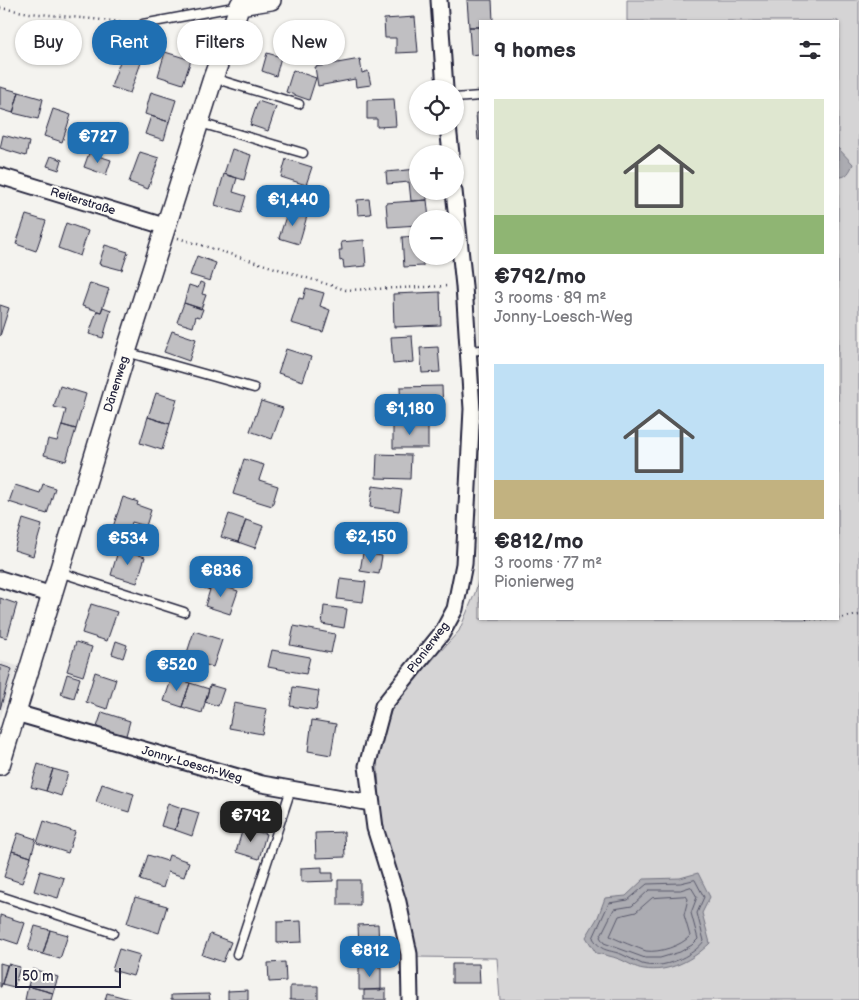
<!DOCTYPE html>
<meta charset="utf-8">
<style>
:root{--surface:#fff;--page:#f7f7f7;--text:#2b2b33;--muted:#7c7c81;--accent:#1f6fb2}
body{margin:0;font-family:"Balsamiq Sans",sans-serif;background:var(--page);color:var(--text);height:100vh;display:flex;flex-direction:column;font-size:19px;white-space:nowrap}
*{box-sizing:border-box;margin:0}
p{font-size:16px;color:var(--muted)}
.icon{flex:none;width:28px;height:28px;fill:none;stroke:currentColor;stroke-width:2;stroke-linecap:round;stroke-linejoin:round}
.map{position:relative;flex:1;overflow:hidden}
.side{position:absolute;left:479px;top:20px;width:360px;height:600px;display:flex;flex-direction:column;background:var(--surface);border-radius:0px;box-shadow:0 1px 4px #0004}
.side>*{flex:none}
.hud{position:absolute;left:15px;top:20px;width:389px;height:45px;display:flex;gap:10px}
.buttons{position:absolute;left:409px;top:80px;display:grid;gap:10px}
.buttons a{display:grid;place-items:center;width:55px;height:55px;border-radius:50%;background:var(--surface);box-shadow:0 1px 4px #0004;font-size:25px}
.scale{position:absolute;left:15px;bottom:12px;width:106px;box-sizing:border-box;padding-left:5px;border:2px solid #22223b;border-top:0;font-size:14px;line-height:18px;white-space:nowrap;color:#22223b;-webkit-text-stroke:4px #fdfcf7;paint-order:stroke}
.price{position:absolute;translate:-50% -42px;padding:0 11px;border-radius:10px;background:var(--accent);color:#fff;font-size:16px;line-height:32px;filter:drop-shadow(0 1px 2px #0008)}
.price::after{content:'';position:absolute;left:50%;top:30px;width:15px;height:11px;margin-left:-8px;background:inherit;clip-path:polygon(0 0,100% 0,50% 100%)}
.price.current{background:#222;color:#fff}
ul{padding:0;list-style:none}
li{display:grid;align-content:center;gap:10px;height:265px;padding:0 15px}
li span{display:grid;place-items:center;height:155px;border-radius:0px;color:#555}
li>.icon{margin-inline-start:auto}
span .icon{width:90px;height:90px;fill:#fffc;stroke-width:1}
li b{font-size:21px}
h2{display:flex;justify-content:space-between;align-items:center;height:60px;padding:0 15px;font-size:21px}
.pill{padding:0 18px;border-radius:22px;background:var(--surface);box-shadow:0 1px 4px #0004;font-size:18px;line-height:45px}
.pill.current{background:var(--accent);color:#fff}
.map>svg:first-child{display:block}
.built{fill:#e4e3e2}
.green{fill:#d5d4d5;stroke:#7c7b88}
.water{fill:#acacb2;stroke:#757582}
.lines{fill:none;stroke-linecap:round;stroke-linejoin:round}
.shore{stroke:#59596b;stroke-width:1}
.building{fill:#c0bfc2;stroke:#22223b}
.service-casing{stroke:#22223b;stroke-width:11}
.minor-casing{stroke:#22223b;stroke-width:19}
.tertiary-casing{stroke:#22223b;stroke-width:22}
.path{stroke:#22223b;stroke-width:2.5;stroke-dasharray:1 4;stroke-linecap:butt}
.service{stroke:#fdfcf7;stroke-width:8}
.minor{stroke:#fdfcf7;stroke-width:15}
.tertiary{stroke:#fdfcf7;stroke-width:19}
.labels{text-anchor:middle;stroke-width:4.5;stroke-linejoin:round;paint-order:stroke}
.street-label{font-size:12px;fill:#22223b;stroke:#fdfcf7}
</style>
<div class="map">
<svg width="859" height="1000" viewBox="0 0 859 1000">
<rect width="100%" height="100%" fill="#f4f3ef"/>
<filter id="ink" filterUnits="userSpaceOnUse"><feTurbulence type="fractalNoise" baseFrequency=".02" numOctaves="2"/><feDisplacementMap in="SourceGraphic" scale="10" xChannelSelector="R" yChannelSelector="G"/><feConvolveMatrix kernelMatrix="1 2 1 2 8 2 1 2 1" color-interpolation-filters="sRGB"/></filter>
<g filter="url(#ink)">
<!-- built -->
<path class="built" d="M0,661L18,666L0,718Z"/>
<!-- green -->
<path class="green" d="M627,0H859V1000H500L497,958L415,957L381,823L377,755L394,702L459,631L475,593L480,575V619H838V21H627Z"/>
<!-- water -->
<path class="water" d="M838,148L853,164C850,171 847,178 838,177Z
M698,873L710,897L702,913L710,943C693,960 669,973 644,969C635,968 627,962 619,959C611,956 604,955 596,953L586,937L598,917L605,898L626,896L644,879L680,878Z"/>
<g class="lines">
<!-- shore -->
<path class="shore" d="M695,880L704,897L697,913L704,941C692,957 662,970 642,964C635,961 628,957 621,954C606,949 602,952 593,938L609,903L628,900L647,884L680,883Z
M691,887L697,897L691,913L698,939L692,945L680,952L660,958H645L604,943L600,937L614,909L632,906L649,890H680Z
M686,896L688,899L684,915L690,936C681,946 659,953 646,951C640,949 615,939 610,936L619,916L636,912L652,898Z"/>
</g>
<!-- building -->
<path class="building" d="M467,0H492L493,21H480V27H469Z
M415,17L418,52L396,53V38H385L384,19Z
M469,27H480V54L471,55Z
M165,52L191,60L183,84L158,76Z
M123,53L142,60L130,93L111,87Z
M267,53L281,57L276,76L262,71Z
M360,59L362,73L368,71L371,85L356,87L355,79L318,86L315,67Z
M293,70L316,78L309,100L286,92Z
M0,87L19,92L13,113L0,109Z
M19,92L43,99L38,119L13,113Z
M151,92L176,100L169,122L145,114Z
M394,99L396,126L377,127V119H367V100Z
M258,101L276,107L268,131L250,125Z
M53,109L71,115L62,142L44,136Z
M476,113H480V140H478Z
M151,116L169,122L164,140L145,134Z
M3,135L29,142L26,156L0,148Z
M232,149L251,155L244,180L224,174Z
M140,152L159,158L148,189L129,182Z
M89,153L111,160L106,175L84,167Z
M51,156L62,160L59,170L47,166Z
M286,159L312,167L306,185L281,177Z
M418,169V191H427V200L411,201L409,182L387,184L386,172Z
M224,174L237,178L233,192L246,196L241,213L215,205Z
M369,199L371,214L358,215L357,200Z
M427,200L429,219H418V225L388,227L386,203Z
M288,210L307,216L299,244L279,238Z
M26,215L46,221L36,251L16,244Z
M66,223L88,231L80,256L58,248Z
M418,236V256H423V266L404,267L402,237Z
M364,240L366,266L344,268L343,260L340,261L339,250H342L341,242Z
M105,245L128,252L122,270L99,264Z
M197,256L216,263L210,281L190,275Z
M200,282L205,284L202,294L206,295L201,309L184,303L189,285L198,288Z
M90,283L109,289L101,312L82,306Z
M306,288L324,293L320,306L330,310L323,332L291,323L299,298L303,299Z
M440,292L441,325L394,327L393,294Z
M184,303L203,309L200,317L196,316L193,327L177,322Z
M0,305L9,308L0,336Z
M103,307L111,310L103,338L89,334L97,311L101,312Z
M172,331L196,339L189,361L164,352Z
M412,336L414,362L393,364L391,337Z
M438,347L440,372L422,373L420,348Z
M286,349L311,357L303,381L278,373Z
M60,386L86,394L76,429L62,425L66,410L54,407Z
M442,386L443,412L401,414L400,387Z
M156,393L177,399L170,424L148,417Z
M261,401L283,408L272,439L250,431Z
M148,417L170,424L162,450L140,443Z
M62,425L76,429L66,461L44,455L48,439L57,441Z
M393,425H428V448H393Z
M377,454L411,455L410,479L376,478Z
M244,459L264,465L259,480L278,486L272,506L233,494Z
M43,484L55,488L47,514L9,502L15,485L40,493Z
M373,486L402,490L399,511L370,507Z
M123,497L138,502L137,505L151,510L146,526L132,522L127,538L111,533Z
M229,514L246,520L238,542L221,537Z
M23,519L42,525L33,556L14,550Z
M246,520L263,526L255,548L238,542Z
M119,548L145,557L137,583L111,575Z
M363,553L382,556L379,574L360,571Z
M208,577L214,579L210,590L204,588Z
M340,579L366,582L363,602L337,599Z
M212,583L238,591L230,614L205,606Z
M0,598L17,604L7,638L0,636Z
M91,604L117,612L107,641L82,633Z
M324,606L347,609L344,628L322,624Z
M294,626L335,634L331,653L290,645Z
M194,631L222,640L213,667L185,659Z
M116,641L127,645L123,658L112,654Z
M76,642L92,647L83,676L67,671Z
M272,650L310,657L306,674L268,667Z
M0,665L12,669L0,709Z
M95,672L116,679L107,709L86,702Z
M67,674L80,678L74,698L61,694Z
M172,677L190,683L182,707L164,701Z
M190,683L209,689L202,713L182,707Z
M210,685L224,689L218,706L205,702Z
M293,687L319,691L316,710L290,706Z
M234,703L267,709L262,734L229,728Z
M102,712L130,721L125,739L96,730Z
M312,720L336,724L331,755L308,751Z
M38,764L53,769L46,791L31,787Z
M53,769L68,773L61,796L46,791Z
M102,784L134,794L129,812L96,802Z
M168,803L182,808L175,830L161,826Z
M182,808L199,813L192,836L175,830Z
M44,821L75,832L68,853L37,843Z
M243,828L266,834L259,859L236,852Z
M344,832L345,857L316,858L315,833Z
M18,833L36,839L31,857L12,851Z
M12,851L31,857L22,883L4,877Z
M148,855L167,861L169,855L189,862L184,877L168,872L163,888L140,880Z
M322,867V873H333V881L301,882V868Z
M40,871L64,878L58,898L34,891Z
M338,880H360V905H338Z
M135,897L167,906L159,933L127,923Z
M0,915L25,923L18,944L0,938Z
M301,921L302,942L277,943V922Z
M378,924L379,948H359L358,925Z
M35,926L50,930L43,954L28,950Z
M50,930L68,935L60,959L43,954Z
M210,934L231,942L223,962L202,955Z
M119,949L140,955L133,976L112,970Z
M285,962L286,981L269,982L268,963Z
M0,963L7,965L1,987H0Z
M8,964L20,967L14,987L2,984Z
M452,964H479L480,983H452Z
M359,967H381V990H359Z
M33,969L58,977L53,993L28,986Z
M28,986L53,993L51,1000H25Z
M290,986H318V1000H290Z
M386,989V1000H364V990Z
M248,990V1000H228V991Z
M107,993L133,1000H105Z
M209,994L210,1000H171V995Z"/>
<g class="lines">
<!-- service casing -->
<g class="service-casing">
<path id="service" d="M143,24L239,6
M213,78L299,104
M455,98L480,96
M200,123L303,153
M469,351L480,350
M126,352L254,388
M59,572L184,612
M0,896L113,933
M237,954L291,789"/>
</g>
<!-- minor casing -->
<g class="minor-casing">
<path id="minor" d="M439,0L445,89
M448,126L451,154
M0,176L167,227
M0,579L52,595
M16,713L262,784L371,803
M410,1000L409,954L398,902L375,828L367,766L383,706L442,633L455,609L464,564L472,409L464,286L454,191"/>
</g>
<!-- tertiary casing -->
<g class="tertiary-casing">
<path id="tertiary" d="M0,765L126,352L213,78L240,5L271,0"/>
</g>
<!-- path -->
<path class="path" d="M0,8L30,13L133,23
M178,238L346,290L449,286
M838,618L859,615
M806,619H832"/>
<!-- service -->
<use href="#service" class="service"/>
<!-- minor -->
<use href="#minor" class="minor"/>
<!-- tertiary -->
<use href="#tertiary" class="tertiary"/>
</g>
</g>
<g class="labels">
<!-- street labels -->
<g class="street-label">
<text transform="translate(83 201) rotate(17)" y="4">Reiterstraße</text>
<text transform="translate(116 384) rotate(-73)" y="4">Dänenweg</text>
<text transform="translate(428 647) rotate(-53)" y="4">Pionierweg</text>
<text transform="translate(192 764) rotate(16)" y="4">Jonny-Loesch-Weg</text>
</g>
</g>
</svg>
<div class="buttons">
<a><svg class="icon" aria-label="locate" viewBox="0 0 24 24"><circle cx="12" cy="12" r="6"/><path d="M12 2v4M12 18v4M2 12h4M18 12h4"/></svg></a>
<a>+</a>
<a>−</a>
</div>
<div class="scale">50 m</div>
<b class="price" style="left:98px;top:164px">€727</b>
<b class="price" style="left:293px;top:227px">€1,440</b>
<b class="price" style="left:410px;top:436px">€1,180</b>
<b class="price" style="left:371px;top:564px">€2,150</b>
<b class="price" style="left:128px;top:566px">€534</b>
<b class="price" style="left:221px;top:598px">€836</b>
<b class="price" style="left:177px;top:692px">€520</b>
<b class="price current" style="left:251px;top:843px">€792</b>
<b class="price" style="left:370px;top:978px">€812</b>
<div class="hud">
<a class="pill">Buy</a>
<a class="pill current">Rent</a>
<a class="pill">Filters</a>
<a class="pill">New</a>
</div>
<section class="side">
<h2>9 homes<svg class="icon" aria-label="filters" viewBox="0 0 24 24"><path d="M4 7h16M4 17h16"/><circle cx="9" cy="7" r="2"/><circle cx="15" cy="17" r="2"/></svg></h2>
<ul>
<li><span style="background:linear-gradient(#dfe7d0 75%,#8fb573 0)"><svg class="icon" aria-label="home" viewBox="0 0 24 24"><path d="M3 11l9-7 9 7M6 9v11h12V9"/></svg></span><div><b>€792/mo</b><p>3 rooms · 89 m²</p><p>Jonny-Loesch-Weg</p></div></li>
<li><span style="background:linear-gradient(#bfe0f5 75%,#c2b280 0)"><svg class="icon" aria-label="home" viewBox="0 0 24 24"><path d="M3 11l9-7 9 7M6 9v11h12V9"/></svg></span><div><b>€812/mo</b><p>3 rooms · 77 m²</p><p>Pionierweg</p></div></li>
</ul>
</section>
</div>
